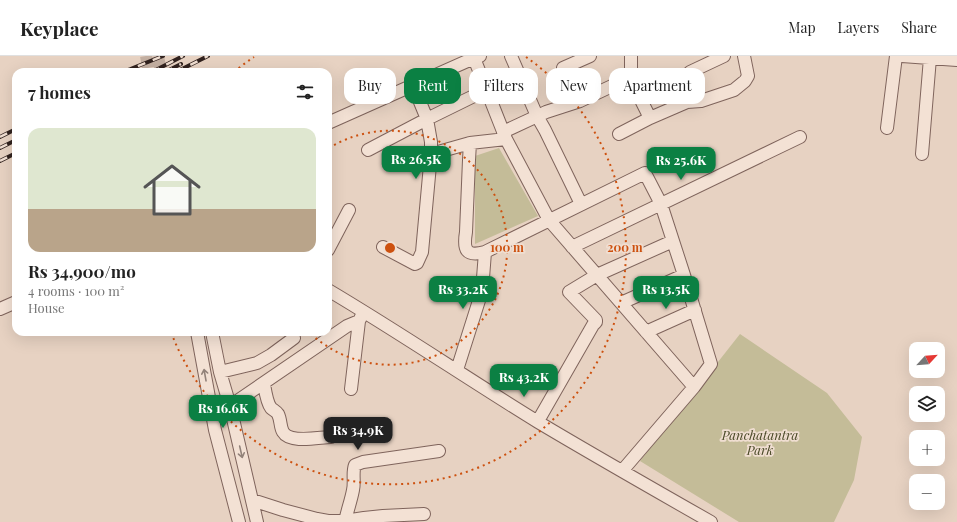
<!DOCTYPE html>
<meta charset="utf-8">
<style>
:root{--surface:#fff;--page:#f2f2f2;--text:#222;--muted:#767676;--line:#e0e0e0;--accent:#0b8043}
body{margin:0;font-family:"Playfair Display",serif;background:var(--page);color:var(--text);height:100vh;display:flex;flex-direction:column;font-size:15px;white-space:nowrap}
*{box-sizing:border-box;margin:0}
p{font-size:13px;color:var(--muted)}
.icon{flex:none;width:22px;height:22px;fill:none;stroke:currentColor;stroke-width:2;stroke-linecap:round;stroke-linejoin:round}
.map{position:relative;flex:1;overflow:hidden}
.side{position:absolute;left:12px;top:12px;width:320px;height:268px;display:flex;flex-direction:column;background:var(--surface);border-radius:12px;box-shadow:0 4px 16px #0002}
.side>*{flex:none}
.hud{position:absolute;left:344px;top:12px;width:380px;height:36px;display:flex;gap:8px}
.needle{width:26px;rotate:64deg}
.fabs{position:absolute;left:909px;top:286px;display:grid;gap:8px}
.fabs a{display:grid;place-items:center;width:36px;height:36px;border-radius:8px;background:var(--surface);box-shadow:0 4px 16px #0002;font-size:20px}
.price{position:absolute;translate:-50% -34px;padding:0 9px;border-radius:8px;background:var(--accent);color:#fff;font-size:13px;line-height:26px;filter:drop-shadow(0 1px 2px #0008)}
.price::after{content:'';position:absolute;left:50%;top:24px;width:12px;height:9px;margin-left:-6px;background:inherit;clip-path:polygon(0 0,100% 0,50% 100%)}
.price.on{background:#222;color:#fff}
ul{padding:0;list-style:none}
li{display:grid;align-content:center;gap:8px;height:212px;padding:0 16px}
li+li{border-top:1px solid var(--line)}
li span{display:grid;place-items:center;height:124px;border-radius:12px;color:#555}
li>.icon{margin-inline-start:auto}
span .icon{width:72px;height:72px;fill:#fffc;stroke-width:1}
li b{font-size:17px}
h2{display:flex;justify-content:space-between;align-items:center;height:48px;padding:0 16px;font-size:17px}
.tag{padding:0 14px;border-radius:12px;background:var(--surface);box-shadow:0 4px 16px #0002;font-size:14px;line-height:36px}
.tag.on{background:var(--accent);color:#fff}
header{display:flex;align-items:center;gap:24px;box-sizing:border-box;height:56px;padding:0 20px;background:var(--surface);border-bottom:1px solid var(--line)}
header strong{font-size:19px}
nav{display:flex;gap:22px;margin-inline-start:auto;font-size:14px}
.map>svg:first-child{display:block}
.green{fill:#c4bc98}
.lines{fill:none;stroke-linecap:round;stroke-linejoin:round}
.minor-tunnel{stroke:#c3afa1;stroke-width:12;stroke-dasharray:12 6;stroke-linecap:butt}
.minor-casing{stroke:#7f645c;stroke-width:14}
.minor{stroke:#f3e1d4;stroke-width:12}
.rail-casing{stroke:#31221e;stroke-width:4}
.rail{stroke:#f0ded1;stroke-width:2.5;stroke-dasharray:8;stroke-linecap:butt}
.oneway{stroke:#928279}
.ring{fill:none;stroke:#cd510f;stroke-width:2;stroke-dasharray:2 4}
.labels{text-anchor:middle;stroke-width:3.5;stroke-linejoin:round;paint-order:stroke}
.park-label{font-size:13px;font-style:italic;fill:#4a4927;stroke:#f0ded1}
.centre{fill:#cd510f;stroke:#f0ded1;stroke-width:2}
.ring-label{font-size:12px;text-anchor:middle;font-weight:bold;fill:#cd510f;stroke:#f0ded1;stroke-width:3.5;stroke-linejoin:round;paint-order:stroke}
</style>
<header>
<strong>Keyplace</strong>
<nav><a>Map</a><a>Layers</a><a>Share</a></nav>
</header>
<div class="map">
<svg width="957" height="466" viewBox="0 0 957 466">
<rect width="100%" height="100%" fill="#e7d2c2"/>
<!-- green -->
<path class="green" d="M499,92L538,160L475,188V100Z
M740,278L827,337L862,381L854,424L834,466H739L640,405Z"/>
<g class="lines">
<!-- minor-tunnel -->
<path class="minor-tunnel" d="M146,0L149,16
M158,0L161,16"/>
<!-- minor casing -->
<g class="minor-casing">
<path id="minor" d="M480,0L474,2L506,83L549,164L694,331L622,415
M511,0L537,60L545,74L581,148
M631,0V21L642,46L650,62L687,46L701,45L734,34L745,25L748,20L744,0
M902,0L957,4
M563,12L590,0
M690,16L724,0
M328,67L474,2
M887,72L896,0
M503,76L546,56L580,45L631,21
M619,78L650,62
M506,83L470,87L469,104L466,176C463,194 466,201 485,196L645,117L661,148L684,219L711,308L694,331
M368,94L427,63L486,34
M431,98L470,87
M922,98L930,2
M383,191L415,208L417,207L422,196L431,98V86L427,63L413,29
M572,191L800,81
M328,194L349,154
M328,234C399,276 468,323 538,366C595,400 653,433 711,466
M621,247L684,219
M0,253L16,246
M197,276L215,374L239,466
M212,276L220,316L230,350L257,466
M646,276L695,254
M457,314L482,235L485,196
M220,316L257,307L271,299L294,282
M264,328C265,334 267,347 271,352C273,354 276,355 278,358C281,364 280,371 283,376C290,388 320,381 331,381
M351,333L359,265L362,259
M230,350L347,270L359,265
M538,365L593,269L596,266V264L569,236L597,219L673,185
M252,444L283,454L317,463L328,465H345L364,462L383,460L424,458
M345,466C347,455 351,445 353,434C355,426 352,416 355,409L363,406L439,395"/>
</g>
<!-- minor -->
<use href="#minor" class="minor"/>
<!-- rail casing -->
<g class="rail-casing">
<path id="rail" d="M123,16L163,0
M152,16L183,0
M165,16L181,8
M176,16L208,0
M0,81L16,73
M0,92L16,84
M0,105L16,97"/>
</g>
<!-- rail -->
<use href="#rail" class="rail"/>
</g>
<!-- one-way arrows -->
<defs><path id="oneway-shaft" d="M-6 0H5M1.5-3L5.5 0L1.5 3" fill="none" stroke-width="1.6" stroke-linecap="round" stroke-linejoin="round"/></defs>
<g class="oneway">
<use href="#oneway-shaft" transform="translate(205 319) rotate(-100)"/>
<use href="#oneway-shaft" transform="translate(241 396) rotate(77)"/>
</g>
<!-- distance rings -->
<g class="ring">
<path d="M329 92A117 117 0 1 1 309 276"/>
<path d="M234 16A235 235 0 0 1 254 1M526 1A235 235 0 1 1 171 276"/>
</g>
<g class="labels">
<!-- park labels -->
<g class="park-label">
<text x="760" y="384">Panchatantra<tspan x="760" dy="15">Park</tspan></text>
</g>
</g>
<circle cx="390" cy="192" r="6" class="centre"/>
<g class="ring-label">
<text x="507" y="196">100 m</text>
<text x="625" y="196">200 m</text>
</g>
</svg>
<div class="fabs">
<a><svg class="needle" viewBox="-14 -14 28 28"><path d="M0-13l5 13h-10z" fill="#e53935"/><path d="M0 13l5-13h-10z" fill="#767676"/></svg></a>
<a><svg class="icon" aria-label="layers" viewBox="0 0 24 24"><path d="M12 4l9 5-9 5-9-5zM3 14l9 5 9-5"/></svg></a>
<a>+</a>
<a>−</a>
</div>
<b class="price" style="left:416px;top:124px">Rs 26.5K</b>
<b class="price" style="left:681px;top:125px">Rs 25.6K</b>
<b class="price" style="left:463px;top:254px">Rs 33.2K</b>
<b class="price" style="left:666px;top:254px">Rs 13.5K</b>
<b class="price" style="left:524px;top:342px">Rs 43.2K</b>
<b class="price" style="left:223px;top:373px">Rs 16.6K</b>
<b class="price on" style="left:358px;top:395px">Rs 34.9K</b>
<div class="hud">
<a class="tag">Buy</a>
<a class="tag on">Rent</a>
<a class="tag">Filters</a>
<a class="tag">New</a>
<a class="tag">Apartment</a>
</div>
<section class="side">
<h2>7 homes<svg class="icon" aria-label="filters" viewBox="0 0 24 24"><path d="M4 7h16M4 17h16"/><circle cx="9" cy="7" r="2"/><circle cx="15" cy="17" r="2"/></svg></h2>
<ul>
<li><span style="background:linear-gradient(#dfe7d0 65%,#b9a48a 0)"><svg class="icon" aria-label="home" viewBox="0 0 24 24"><path d="M3 11l9-7 9 7M6 9v11h12V9"/></svg></span><div><b>Rs 34,900/mo</b><p>4 rooms · 100 m²</p><p>House</p></div></li>
</ul>
</section>
</div>
